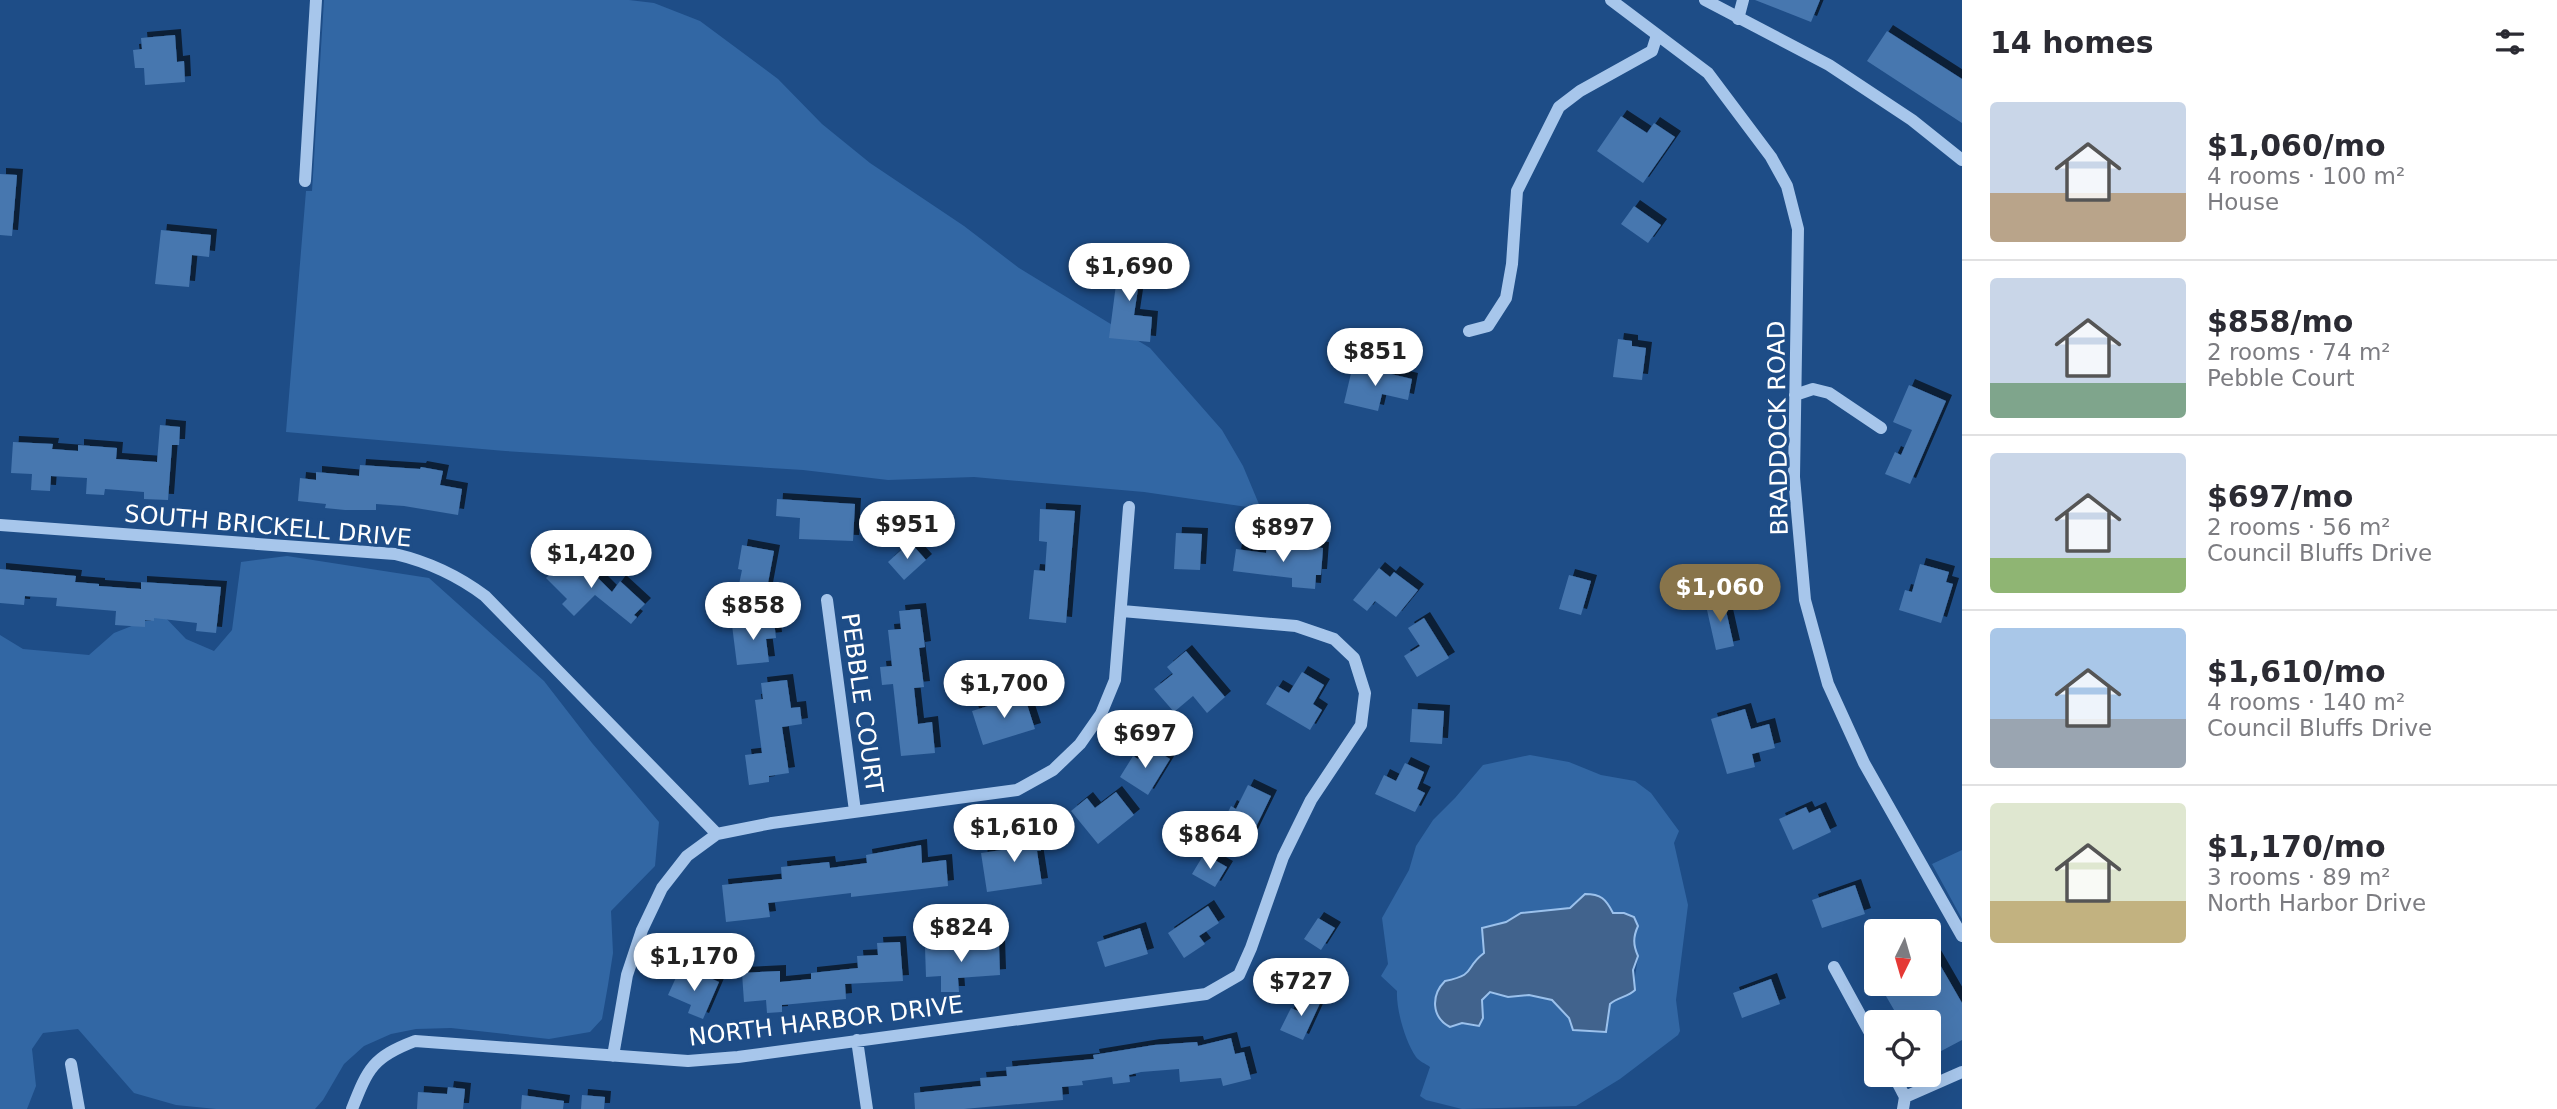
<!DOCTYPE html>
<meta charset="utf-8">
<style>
:root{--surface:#fff;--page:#f2f2f3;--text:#2b2b33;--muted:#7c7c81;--line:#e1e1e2;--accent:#88744a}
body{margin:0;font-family:"DejaVu Sans",sans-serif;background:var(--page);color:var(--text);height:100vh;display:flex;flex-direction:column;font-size:26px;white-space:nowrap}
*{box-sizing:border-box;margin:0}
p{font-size:23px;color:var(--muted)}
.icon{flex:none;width:38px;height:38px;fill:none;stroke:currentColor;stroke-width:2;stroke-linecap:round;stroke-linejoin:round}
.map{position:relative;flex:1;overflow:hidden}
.details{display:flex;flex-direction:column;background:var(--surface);width:595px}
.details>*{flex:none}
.needle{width:46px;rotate:185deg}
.buttons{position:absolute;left:1864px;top:919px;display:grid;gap:14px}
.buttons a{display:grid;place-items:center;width:77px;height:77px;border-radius:7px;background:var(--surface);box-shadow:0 7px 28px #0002;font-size:35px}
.price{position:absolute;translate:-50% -60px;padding:0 16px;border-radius:24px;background:#fff;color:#222;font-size:23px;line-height:46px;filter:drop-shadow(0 2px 4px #0008)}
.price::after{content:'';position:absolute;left:50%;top:42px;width:21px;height:16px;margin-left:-10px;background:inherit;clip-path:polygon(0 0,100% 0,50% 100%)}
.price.selected{background:var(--accent);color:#fff}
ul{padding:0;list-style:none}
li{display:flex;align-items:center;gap:21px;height:175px;padding:0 28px}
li+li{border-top:2px solid var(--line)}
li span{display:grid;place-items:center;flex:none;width:196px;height:140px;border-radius:7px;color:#555}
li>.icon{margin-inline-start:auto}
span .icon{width:84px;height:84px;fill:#fffc;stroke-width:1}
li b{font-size:30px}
h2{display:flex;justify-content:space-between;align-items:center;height:84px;padding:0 28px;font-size:30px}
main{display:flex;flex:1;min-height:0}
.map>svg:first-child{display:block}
.green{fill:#3267a4;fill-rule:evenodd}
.water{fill:#41638d;stroke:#9bc1ec;stroke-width:2}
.building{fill:#4777af;filter:url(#shadow)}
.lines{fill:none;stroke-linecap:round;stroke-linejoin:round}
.minor{stroke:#a7c6eb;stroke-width:12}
.labels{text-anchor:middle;stroke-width:6;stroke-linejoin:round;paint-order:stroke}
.street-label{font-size:24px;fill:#fff;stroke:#1e4d87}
</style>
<main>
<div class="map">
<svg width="1962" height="1109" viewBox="0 0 1962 1109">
<defs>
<filter id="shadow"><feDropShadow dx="6" dy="-6" stdDeviation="0" flood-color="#0009"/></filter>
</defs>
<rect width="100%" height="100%" fill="#1e4d87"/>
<!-- green -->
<path class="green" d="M324,0H629L654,3L700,21L778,79L822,124L870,163L964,226L1019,268L1150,348L1222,430L1243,466L1261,509L1144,492L974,477L888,480L803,470L505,451L286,432L306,191H312Z
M287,556L429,578L544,681L592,743L659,822L655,866L611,911L613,953L608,985L602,1019L590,1032L549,1039L451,1028L416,1029L391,1034L364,1046L344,1064L323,1100L315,1109H216L176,1105L134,1093L78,1029L43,1033L32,1049L36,1086L27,1109H0V635L23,649L89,655L114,633L162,614L186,639L214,651L232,630L241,562Z
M1530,755L1569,762L1601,775L1635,781L1651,793L1679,831L1674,843L1688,905L1676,1000L1680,1031L1678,1035L1620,1079L1576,1106L1462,1109L1426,1100L1420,1096L1430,1067C1426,1064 1419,1061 1416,1057C1405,1041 1396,1009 1397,991L1381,976L1388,964L1382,918L1409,870L1416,846L1433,820L1455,798L1483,765ZM1575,902H1607L1613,913C1625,913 1632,914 1638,926C1633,937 1633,945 1638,956C1636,970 1635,982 1630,995L1619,997L1610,1004L1606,1032L1570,1025L1569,1018L1552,1000L1529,995L1508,997L1489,992L1482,1000L1481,1012L1462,1023L1450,1027L1445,981C1478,974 1463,969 1484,953L1482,928L1506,922L1521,913L1570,908Z
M1962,850V919L1932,864Z"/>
<!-- water -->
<path class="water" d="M1585,894C1601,894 1606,899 1613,913H1624L1634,917L1638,926C1633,937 1633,945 1638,956L1633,970L1635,990C1628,997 1618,997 1610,1004L1606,1032L1573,1030L1569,1018L1552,1000L1529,995L1508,997L1490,992L1482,1000L1483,1018L1479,1026L1462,1023L1450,1027C1431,1017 1431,995 1445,981C1478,974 1463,969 1484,953L1482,928L1506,922L1521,913L1570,908Z"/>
<!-- building -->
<path class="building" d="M1755,0H1820L1811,22Z
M1887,31L1962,79V123L1867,61Z
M175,35L177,62L184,61L185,82L145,85L144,68H135L133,50L142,49L141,38Z
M1621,116L1647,133L1654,123L1675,137L1643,183L1597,151Z
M0,174L17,175L12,236L0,235Z
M1634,206L1661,225L1648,243L1621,224Z
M161,230L211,235L209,257L192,255L189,287L155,284Z
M1120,254L1143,256L1134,315L1152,317L1150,342L1109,338Z
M1618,339L1632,341V346L1646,348L1642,380L1613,377Z
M1353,365L1412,379L1408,400L1382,394L1378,411L1344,403Z
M1909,385L1946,401L1910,484L1885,474L1895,452L1901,455L1912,430L1893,422Z
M160,425L180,427L179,445H172L168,500L144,499V492L105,489L104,495L86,494L87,478L51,476L50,491L31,490L32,474L11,473L13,442L53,444L52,449L78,451V445L117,448L116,459L157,462Z
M360,465L420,469L421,467L443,471L440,485L462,489L458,515L404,506L376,504V510H345L325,508L326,504L298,501L300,478L316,480V472L359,476Z
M777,499L855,504L853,541L799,539L800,518L776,516Z
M1040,509L1075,511L1066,623L1029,619L1034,570L1045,571L1047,542L1039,541Z
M1176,533L1202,534L1200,570L1174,569Z
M910,542L926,560L904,580L888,562Z
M742,545L774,551L765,599L737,594L742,570L738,569Z
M1267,545L1295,549L1296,546L1323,548L1321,575H1316L1315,589L1292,587V578L1233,571L1236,549L1266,553Z
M572,552L612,592L620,581L645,604L634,615L637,617L631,624L595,595L574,616L562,604L567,599L546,578Z
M1920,564L1949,572L1946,582L1953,584L1941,623L1899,610L1905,590L1912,592Z
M1379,568L1390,577L1394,572L1418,590L1396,617L1375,601L1367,611L1353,600Z
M0,569L76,576L75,582L99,584V586L141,589V582L221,587L216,633L196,631L197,623L154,618V621L145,620V627L115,625L116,611L56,606L57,598L25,596L24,605L0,603Z
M1569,575L1591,581L1581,615L1559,609Z
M1723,597L1734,646L1716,650L1705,601Z
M920,609L925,647L919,648L924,687L914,688L918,724L932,722L935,753L901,756L893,684L882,685L880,667L892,666L888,630L901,629L899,611Z
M1424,618L1449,658L1417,677L1404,656L1420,646L1408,628Z
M774,621L776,638L766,639L769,662L737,665L732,625Z
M1186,651L1225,697L1207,713L1193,696L1174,712L1154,689L1173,674L1167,667Z
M1302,672L1324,685L1313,704L1322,710L1310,730L1266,704L1277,686L1289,693Z
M787,680L791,708L800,707L802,724L782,727L789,773L769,776V782L749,785L745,755L762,753L755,700L763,699L761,683Z
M1024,695L1035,729L983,745L972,711Z
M1412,709L1444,711L1442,744L1410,742Z
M1745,709L1751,729L1769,724L1775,748L1752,754L1755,767L1727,774L1711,719Z
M1147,745L1170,759L1148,795L1120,777L1133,756L1138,759Z
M1405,763L1424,772L1417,789L1425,793L1415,812L1375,794L1384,775L1396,781Z
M1248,785L1271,796L1251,837L1222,824L1231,806L1236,809Z
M1116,792L1134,815L1098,844L1071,811L1087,798L1095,808Z
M1806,807L1809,813L1820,808L1831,832L1793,850L1779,819Z
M1038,828L1041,851H1037L1042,884L987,892L981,853L1016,848L1014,831Z
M921,845L922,863L946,860L948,886L851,897V893L768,903L770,917L726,922L722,885L782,879L781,867L829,862L830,868L867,863L866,855Z
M1204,854L1227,867L1215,887L1192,874Z
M1855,885L1865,914L1822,928L1812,900Z
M1208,906L1219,923L1199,936L1205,944L1184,958L1168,933Z
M1318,918L1335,928L1321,950L1304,939Z
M1140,928L1148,954L1105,967L1097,942Z
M900,942L903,981L845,984L846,999L782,1005V1012L767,1013L766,1000L744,1002L742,973L780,971V982L811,979V973L858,968L857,956L878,955L877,943Z
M1928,944L1962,1003V1040L1928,1058V1022H1901L1879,984H1928Z
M999,945L1000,975L958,978L959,992H941V976L926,977L925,947Z
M679,971L698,980L701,974L719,982L703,1019L688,1013L691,1005L668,995Z
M1771,979L1780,1004L1742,1018L1733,993Z
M1305,994L1321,1001L1303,1040L1280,1030L1291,1008L1298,1011Z
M1231,1038L1235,1054L1244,1052L1251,1079L1223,1086L1221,1078L1180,1082L1179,1069L1141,1072L1129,1075L1130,1082L1113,1084L1112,1077L1082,1081L1083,1085L1062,1087L1063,1100L964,1109H915L914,1093L981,1086L980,1078L1007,1076L1006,1067L1094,1059L1093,1055L1154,1045L1197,1042L1198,1046Z
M448,1087L465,1089L463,1109H417L418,1092L447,1094Z
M522,1095L564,1101L563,1109H521Z
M582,1095L605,1097L604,1109H581Z"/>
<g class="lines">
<!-- minor -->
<path class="minor" d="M1611,0L1708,73L1771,157L1787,186L1798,229L1794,477L1805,600L1828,684L1864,763L1962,936
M1705,0L1829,65L1912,120L1962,160
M1738,19L1743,0
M305,181L316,0
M1469,331L1488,326L1506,298L1512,264L1517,191L1559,107L1580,91L1652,51L1657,35
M1795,395L1813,389L1829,393L1881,428
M0,525L395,554C429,562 457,575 485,596L717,834
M827,600L855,811
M1834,967L1876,1044
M857,1040L867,1109
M613,1056L627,975L642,930L662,888L687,856L717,834L772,823L1017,790L1053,770L1080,744L1101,714L1115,680L1129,507
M71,1064L79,1109
M1893,1074L1905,1097
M352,1109C368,1068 373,1057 415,1041L688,1061L738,1057L1206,994L1239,975L1251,948L1283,857L1311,800L1361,725L1365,693L1354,658L1334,639L1296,626L1122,611
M1903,1109L1905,1097L1962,1072"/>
</g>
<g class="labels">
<!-- street labels -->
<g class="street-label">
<text transform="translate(1778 428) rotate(-91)" y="8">BRADDOCK ROAD</text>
<text transform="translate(268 526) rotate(5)" y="8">SOUTH BRICKELL DRIVE</text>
<text transform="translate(862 703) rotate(82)" y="8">PEBBLE COURT</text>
<text transform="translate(826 1021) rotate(-7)" y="8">NORTH HARBOR DRIVE</text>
</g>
</g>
</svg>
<div class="buttons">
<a><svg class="needle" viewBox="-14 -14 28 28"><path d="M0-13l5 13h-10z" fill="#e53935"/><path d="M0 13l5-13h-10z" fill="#7c7c81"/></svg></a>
<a><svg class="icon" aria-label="locate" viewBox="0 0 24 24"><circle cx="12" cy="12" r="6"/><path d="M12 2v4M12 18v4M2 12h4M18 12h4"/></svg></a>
</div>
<b class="price" style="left:1129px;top:303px">$1,690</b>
<b class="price" style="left:1375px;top:388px">$851</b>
<b class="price" style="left:907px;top:561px">$951</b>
<b class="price" style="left:1283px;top:564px">$897</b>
<b class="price" style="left:591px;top:590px">$1,420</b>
<b class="price selected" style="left:1720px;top:624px">$1,060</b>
<b class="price" style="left:753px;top:642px">$858</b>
<b class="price" style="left:1004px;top:720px">$1,700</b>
<b class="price" style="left:1145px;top:770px">$697</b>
<b class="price" style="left:1014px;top:864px">$1,610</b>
<b class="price" style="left:1210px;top:871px">$864</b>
<b class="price" style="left:961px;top:964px">$824</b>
<b class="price" style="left:694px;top:993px">$1,170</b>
<b class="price" style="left:1301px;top:1018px">$727</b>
</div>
<section class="details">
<h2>14 homes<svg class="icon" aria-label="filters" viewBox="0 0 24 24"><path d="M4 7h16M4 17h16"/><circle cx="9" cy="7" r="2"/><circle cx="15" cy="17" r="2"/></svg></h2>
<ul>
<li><span style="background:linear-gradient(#c9d6e8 65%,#b9a48a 0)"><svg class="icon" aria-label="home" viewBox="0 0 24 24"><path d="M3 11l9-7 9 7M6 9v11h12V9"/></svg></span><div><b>$1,060/mo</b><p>4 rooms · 100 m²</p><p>House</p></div></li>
<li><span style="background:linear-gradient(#c9d6e8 75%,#7fa58c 0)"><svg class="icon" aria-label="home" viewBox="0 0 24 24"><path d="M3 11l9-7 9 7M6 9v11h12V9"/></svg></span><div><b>$858/mo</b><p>2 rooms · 74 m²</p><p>Pebble Court</p></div></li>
<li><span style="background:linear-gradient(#c9d6e8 75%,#8fb573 0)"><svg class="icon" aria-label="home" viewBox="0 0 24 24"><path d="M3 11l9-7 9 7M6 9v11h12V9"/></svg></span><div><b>$697/mo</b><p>2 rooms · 56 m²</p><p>Council Bluffs Drive</p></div></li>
<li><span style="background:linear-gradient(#a9c7e8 65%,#9aa5b1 0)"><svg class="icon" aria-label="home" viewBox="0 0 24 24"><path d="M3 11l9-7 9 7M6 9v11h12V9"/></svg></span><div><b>$1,610/mo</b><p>4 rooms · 140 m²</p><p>Council Bluffs Drive</p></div></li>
<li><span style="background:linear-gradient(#dfe7d0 70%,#c2b280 0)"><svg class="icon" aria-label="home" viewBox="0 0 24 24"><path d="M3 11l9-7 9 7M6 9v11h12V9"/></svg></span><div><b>$1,170/mo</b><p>3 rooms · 89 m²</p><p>North Harbor Drive</p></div></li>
</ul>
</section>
</main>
